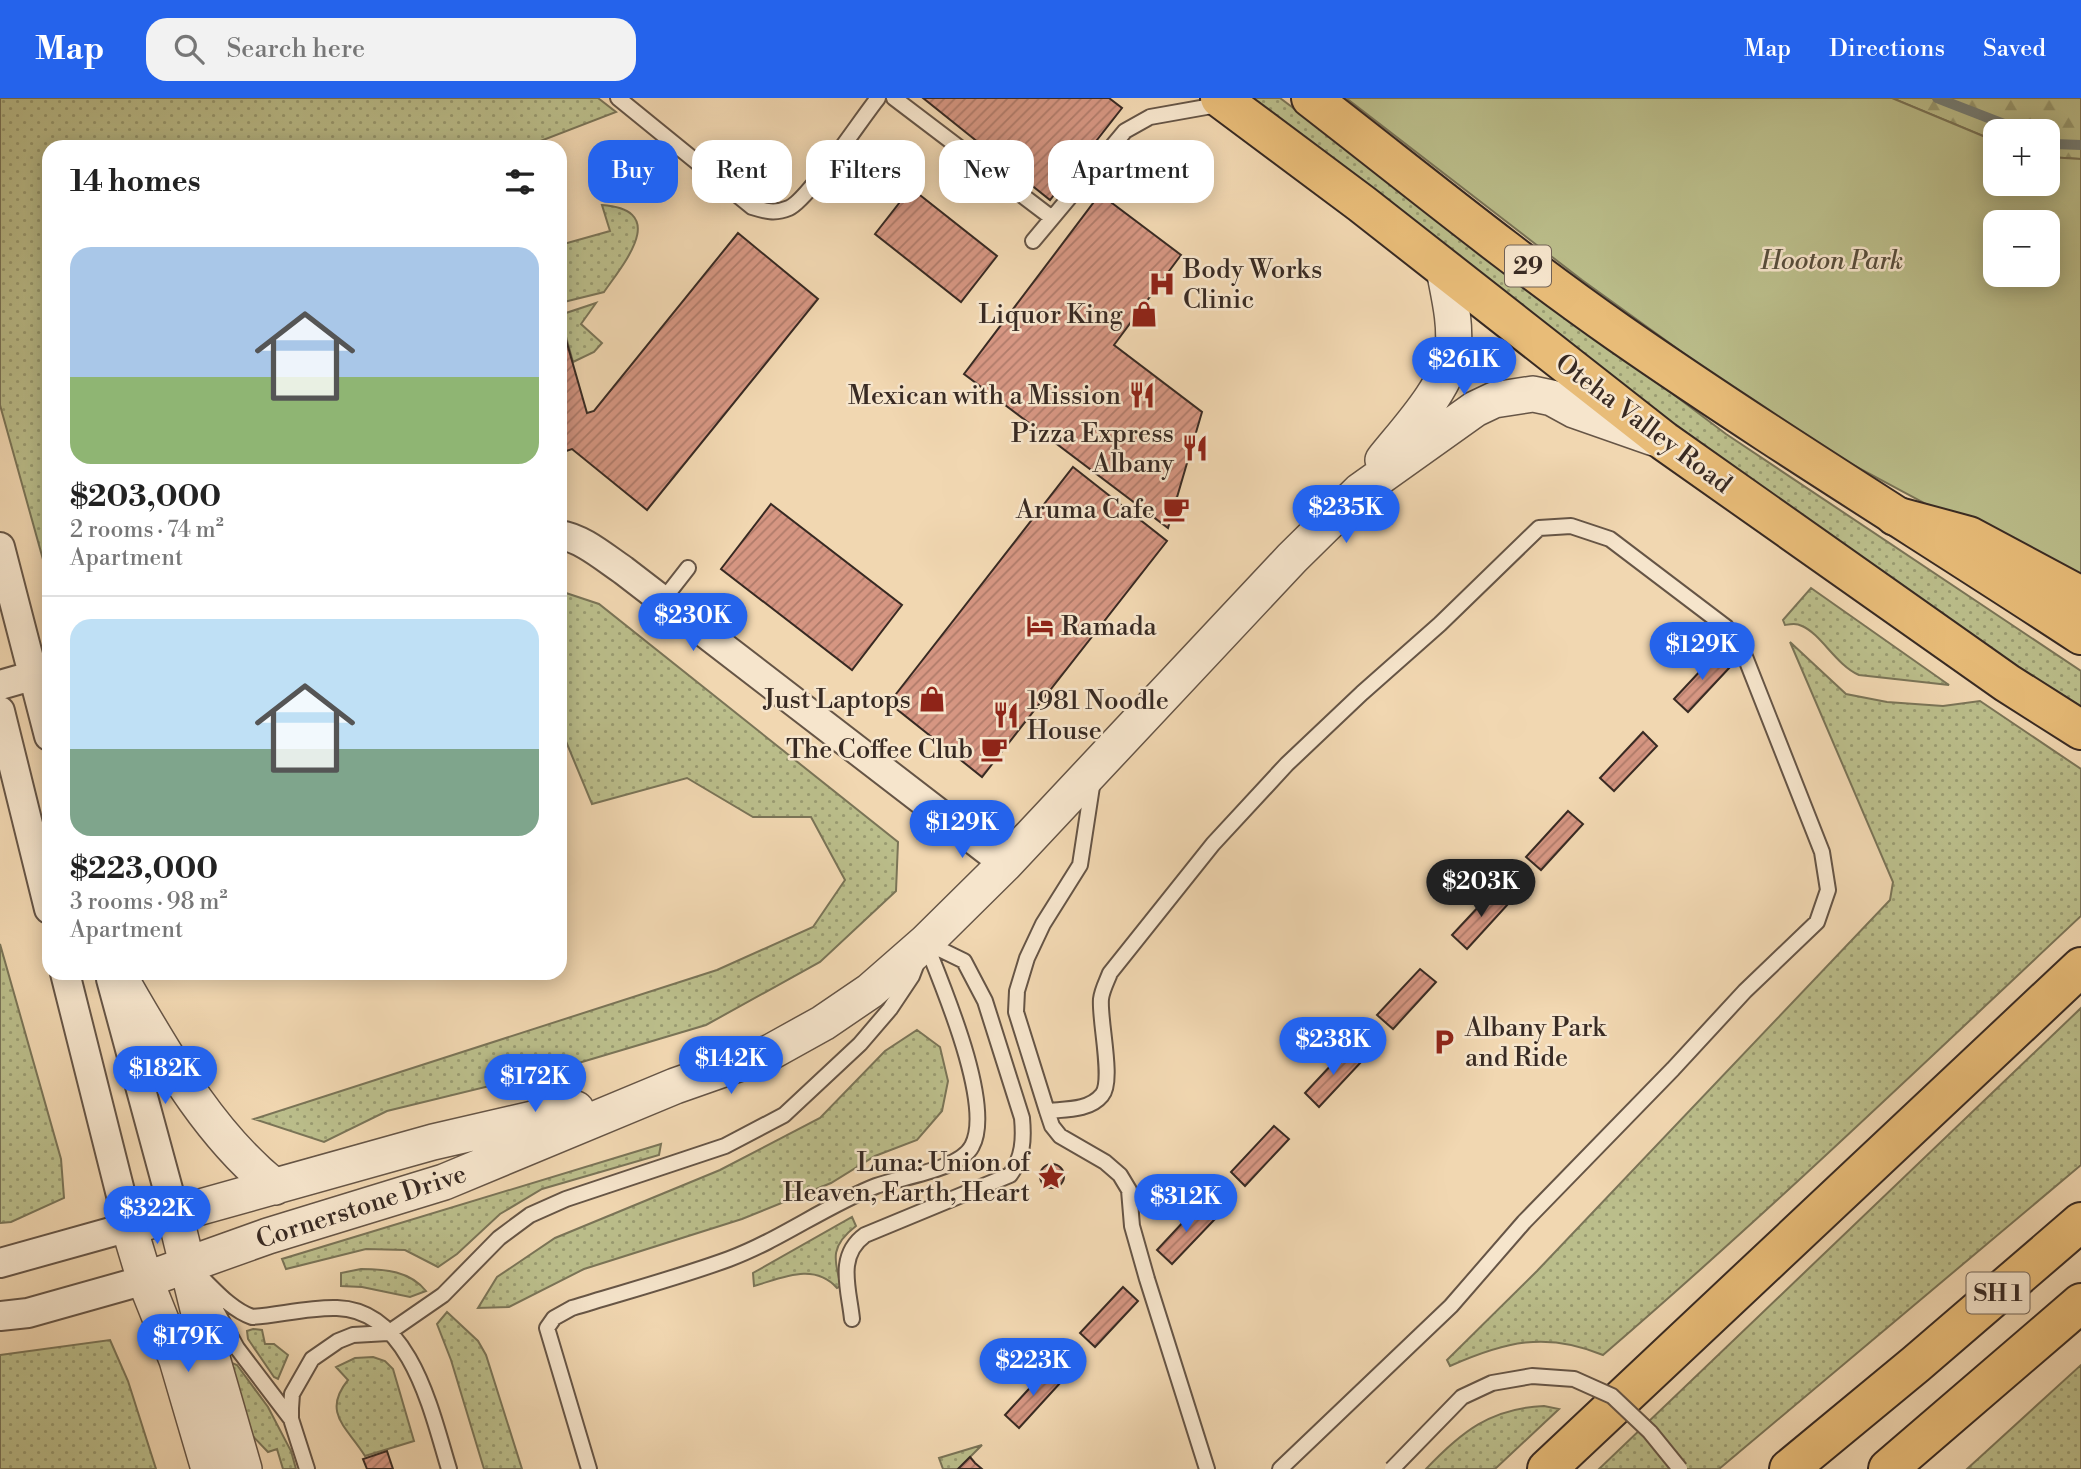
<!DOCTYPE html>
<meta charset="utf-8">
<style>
:root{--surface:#fff;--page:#f2f2f2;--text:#222;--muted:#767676;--line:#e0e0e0;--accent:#2563eb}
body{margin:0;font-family:"Libre Bodoni",serif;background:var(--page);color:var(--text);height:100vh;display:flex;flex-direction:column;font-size:26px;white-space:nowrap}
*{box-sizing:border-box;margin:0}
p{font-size:23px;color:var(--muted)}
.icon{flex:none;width:38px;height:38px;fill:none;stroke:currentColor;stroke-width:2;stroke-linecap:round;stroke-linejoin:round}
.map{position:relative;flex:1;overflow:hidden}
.side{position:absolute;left:42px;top:42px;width:525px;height:840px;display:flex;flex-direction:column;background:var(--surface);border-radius:21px;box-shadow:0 4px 18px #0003}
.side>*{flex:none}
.guide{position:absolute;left:588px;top:42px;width:665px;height:63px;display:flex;gap:14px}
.controls{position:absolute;left:1983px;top:21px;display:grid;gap:14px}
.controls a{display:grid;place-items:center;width:77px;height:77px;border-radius:14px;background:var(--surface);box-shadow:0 4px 18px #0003;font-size:35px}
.price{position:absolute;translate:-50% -60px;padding:0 16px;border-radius:24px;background:var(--accent);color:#fff;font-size:23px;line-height:46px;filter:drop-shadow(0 2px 4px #0008)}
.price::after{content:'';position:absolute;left:50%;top:42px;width:21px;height:16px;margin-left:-10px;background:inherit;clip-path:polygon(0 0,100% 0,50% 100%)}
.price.active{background:#222;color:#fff}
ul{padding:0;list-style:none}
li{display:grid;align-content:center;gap:14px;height:371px;padding:0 28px}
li+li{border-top:2px solid var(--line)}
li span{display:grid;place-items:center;height:217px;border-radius:21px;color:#555}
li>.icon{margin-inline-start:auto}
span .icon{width:126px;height:126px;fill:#fffc;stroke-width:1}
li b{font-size:30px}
h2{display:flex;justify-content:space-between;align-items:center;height:84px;padding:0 28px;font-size:30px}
.tag{padding:0 24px;border-radius:21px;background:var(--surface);box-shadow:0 4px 18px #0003;font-size:24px;line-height:63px}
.tag.active{background:var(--accent);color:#fff}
header{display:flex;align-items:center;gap:42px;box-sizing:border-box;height:98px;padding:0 35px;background:var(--accent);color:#fff}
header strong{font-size:33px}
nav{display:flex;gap:38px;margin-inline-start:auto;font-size:24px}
.search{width:490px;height:63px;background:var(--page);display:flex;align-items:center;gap:18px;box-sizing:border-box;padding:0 24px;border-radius:21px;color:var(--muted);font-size:26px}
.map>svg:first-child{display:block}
.grass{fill:url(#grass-dots);stroke:#7a7457;stroke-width:2}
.forest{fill:url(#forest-firs);stroke:#7a7457;stroke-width:2}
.park{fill:#bbbe8b;stroke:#7a7457;stroke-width:2;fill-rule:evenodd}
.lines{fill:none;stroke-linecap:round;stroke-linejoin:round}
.stream{stroke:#747f79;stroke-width:10}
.building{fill:url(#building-hatch);stroke:#382a23;stroke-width:2}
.service-casing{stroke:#665546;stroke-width:18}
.minor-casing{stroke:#665546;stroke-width:32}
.tertiary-casing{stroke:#665546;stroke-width:38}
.primary-casing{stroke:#382a23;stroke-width:42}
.motorway-casing{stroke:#382a23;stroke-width:42}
.service{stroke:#f6e5cc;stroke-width:14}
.minor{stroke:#f6e5cc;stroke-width:28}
.tertiary{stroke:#f6e5cc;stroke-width:35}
.primary{stroke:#e8bc78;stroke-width:38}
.motorway{stroke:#e8bc78;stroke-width:38}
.service-bridge-casing{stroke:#665546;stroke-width:18;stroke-linecap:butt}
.service-bridge{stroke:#f6e5cc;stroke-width:14}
.labels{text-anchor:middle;stroke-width:5;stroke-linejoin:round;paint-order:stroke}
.shield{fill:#f6e5cc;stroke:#716256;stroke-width:2}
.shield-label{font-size:24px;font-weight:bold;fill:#382a23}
.park-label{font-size:26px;font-style:italic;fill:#594f3d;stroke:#f6e5cc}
.poi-label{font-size:26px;fill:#382a23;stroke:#f6e5cc;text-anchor:end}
.street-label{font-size:26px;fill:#382a23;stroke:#f6e5cc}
</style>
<header>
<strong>Map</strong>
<div class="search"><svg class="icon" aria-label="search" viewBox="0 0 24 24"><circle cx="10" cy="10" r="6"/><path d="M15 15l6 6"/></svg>Search here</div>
<nav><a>Map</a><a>Directions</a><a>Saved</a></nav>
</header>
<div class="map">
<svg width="2081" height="1371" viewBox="0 0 2081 1371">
<defs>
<pattern id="grass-dots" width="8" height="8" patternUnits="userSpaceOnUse" patternTransform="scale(1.75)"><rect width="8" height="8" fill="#bbbe8b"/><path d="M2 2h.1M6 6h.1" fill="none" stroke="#999b71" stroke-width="1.8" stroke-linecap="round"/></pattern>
<pattern id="forest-firs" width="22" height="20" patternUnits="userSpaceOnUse" patternTransform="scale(1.75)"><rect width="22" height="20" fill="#bbbe8b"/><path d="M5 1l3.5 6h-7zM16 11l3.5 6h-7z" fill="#999b71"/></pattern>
<pattern id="building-hatch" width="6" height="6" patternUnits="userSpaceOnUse" patternTransform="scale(1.75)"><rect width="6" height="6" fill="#d69682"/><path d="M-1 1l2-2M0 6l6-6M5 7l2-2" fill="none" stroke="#af7b6a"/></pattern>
</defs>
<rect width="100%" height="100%" fill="#f1d7b1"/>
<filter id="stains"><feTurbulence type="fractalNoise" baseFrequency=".00286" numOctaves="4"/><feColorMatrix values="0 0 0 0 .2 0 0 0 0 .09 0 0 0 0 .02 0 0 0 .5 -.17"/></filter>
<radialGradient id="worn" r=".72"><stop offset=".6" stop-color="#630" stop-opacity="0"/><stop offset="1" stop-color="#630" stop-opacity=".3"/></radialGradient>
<!-- grass -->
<path class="grass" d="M0,0H598L616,14L525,49H49V483L0,307Z
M1248,0H1280L1726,336L2081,573V613L1791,411L1562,244Z
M602,107C670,112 624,165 604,194L560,205V147L610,133Z
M596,205L581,226L602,245L594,254L573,264L560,217Z
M1811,490L1949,587L1859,577C1836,567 1821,536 1802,528C1796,525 1791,526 1785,527L1783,522Z
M560,493L599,506L898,744L896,793L820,864L706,927L555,972L387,1013L324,1044L254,1021L717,872L813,829L845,782L811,719H753L687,680L592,706L560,629Z
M1790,544L1846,596L1887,604L1943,608L1980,603L2081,671V818C1923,966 1767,1116 1603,1257C1546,1233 1504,1244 1450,1268L1447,1262L1537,1173L1890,802L1893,784Z
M0,846L61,1061L64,1100L11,1124L0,1125Z
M2081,910V1067L1719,1371H1599Z
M917,932L940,949L948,983L942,1013L917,1042L875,1058L831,1085L742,1121L584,1171L509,1209L478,1210L497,1179L555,1140L720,1072L820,1020L885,953Z
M661,1046L659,1057L542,1091L500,1116L457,1156L438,1169L405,1152L366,1151L286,1171L282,1161Z
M852,1119L856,1128C831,1147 833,1160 841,1188L837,1190C814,1164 782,1180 754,1188L753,1175Z
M361,1171C385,1171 410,1173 426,1193L410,1199L362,1189L341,1188V1175Z
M447,1214L478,1243L486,1257L522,1371H484L451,1262L437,1226Z
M253,1231L262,1232L265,1246H274L288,1257L278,1281L274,1279L248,1241L247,1233Z
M110,1242L128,1283L156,1371H0V1257Z
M373,1259L385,1263L393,1271L414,1343L365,1358C348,1330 321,1315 348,1282L336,1269L355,1260Z
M227,1263L237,1267L268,1309L291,1353L296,1371H283L277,1351L268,1354L247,1332Z
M2081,1267V1371H1967Z
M1544,1308L1559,1311L1495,1371H1426C1461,1334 1491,1310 1544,1308Z
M982,1347L958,1371H943L939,1360Z"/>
<!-- forest -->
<path class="forest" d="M1892,0H2081V61L2048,59V33H1995V43Z"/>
<!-- park -->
<path class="park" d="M1346,0H1892L1995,43V86H2048V59L2081,61V489L1797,337L1582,182ZM1995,124H2048V177H1995Z"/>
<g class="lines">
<!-- stream -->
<path class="stream" d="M1937,0L2022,33
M2048,43L2054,46L2081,47"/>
</g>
<!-- building -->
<path class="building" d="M923,0H1109L1122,10L1050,102Z
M911,90L997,158L961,204L875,136Z
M1100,96L1181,157L1114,247L1202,314L1168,430L964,276Z
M738,135L818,201L647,412L572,351L560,355V221L587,315L594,313Z
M1073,369L1167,443L982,679L889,605Z
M771,406L902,507L852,572L721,471Z
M1717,555L1731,568L1688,614L1674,601Z
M1643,634L1657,648L1614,693L1600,680Z
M1568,713L1583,726L1541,772L1526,759Z
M1495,791L1509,805L1467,851L1452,837Z
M1420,871L1436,884L1393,931L1377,917Z
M1348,949L1362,963L1319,1009L1305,995Z
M1274,1028L1289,1041L1245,1088L1231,1074Z
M1040 1078a12 12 0 1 1 24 0a12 12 0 1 1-24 0Z
M1200,1106L1215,1121L1172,1166L1157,1152Z
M1123,1189L1138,1203L1095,1249L1080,1235Z
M1047,1271L1061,1284L1019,1330L1005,1317Z
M387,1353L393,1371H367L363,1361Z
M970,1359L975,1365L982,1371H958Z"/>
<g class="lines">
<!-- service casing -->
<g class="service-casing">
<path id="service" d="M618,0L752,109C765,113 775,116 789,110C808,102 861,21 878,0
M894,0L1052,120
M1033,143L1125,33L1150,19L1223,6
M663,502L688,470
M1093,682L1080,767L1043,826L1027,860L1017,893L1016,914L1047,1013C1065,1011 1089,1013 1102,997C1114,983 1099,922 1101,901C1102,892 1107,883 1110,875L1213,746L1287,666L1362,595L1440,526L1539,430L1571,428L1610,441L1726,529L1742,551L1822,754L1828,792L1817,824L1745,893L1673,971L1524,1124L1451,1208L1280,1371
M1047,1013L1052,1028L1060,1038L1105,1064L1120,1077L1129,1092L1132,1128L1147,1181L1207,1371
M197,1175C214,1191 230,1211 252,1219C279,1217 310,1209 337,1210C411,1212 432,1316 449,1371
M206,1194L237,1250L291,1321
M852,1221C849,1191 836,1158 865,1137L1010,1077C1023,1060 1024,1041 1022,1020L985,903L964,863L927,845
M307,1371L291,1321V1310L292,1296L312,1261L338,1243L353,1237L388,1235L443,1197L499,1140L530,1117L566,1101L725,1048L784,1017L860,946L890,911L912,878L917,865
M589,1371L547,1230L554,1220L572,1210C624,1194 677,1180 729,1161C780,1142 825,1108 876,1088C900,1079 960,1072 972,1048C994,1008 943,889 926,846"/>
</g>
<!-- minor casing -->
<g class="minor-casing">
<path id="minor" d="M560,437C582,440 605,460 623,472L1005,766
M0,449L49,638
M0,587L49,573
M0,613L49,811
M111,881L175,1117
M0,1165L129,1129L65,875
M0,1218L28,1215L145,1182"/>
</g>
<!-- tertiary casing -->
<g class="tertiary-casing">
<path id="tertiary" d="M1383,362C1406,333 1448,289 1453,252C1456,224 1449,198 1444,171
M117,875C162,951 205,1033 275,1089
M175,1117L199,1215L244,1371
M145,1182L268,1138L444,1084L675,988L769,955L823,925L870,893L926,844L1005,766L1292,460L1360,393L1475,311L1494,302L1533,296L1552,300L1574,312L1654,340
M209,1371L177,1262L145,1182L129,1129L433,1044L576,1011"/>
</g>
<!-- primary casing -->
<g class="primary-casing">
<path id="primary" d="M1220,0L1362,106L1664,343L2007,585L2081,632
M1311,0C1413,79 1513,161 1619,235C1770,340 1927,436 2081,537"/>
</g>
<!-- motorway casing -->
<g class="motorway-casing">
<path id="motorway" d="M1895,418L1969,438L2081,498
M1547,1371L2081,869
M1789,1371L1916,1266L2081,1124
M1888,1371L2081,1205"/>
</g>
<!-- service -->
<use href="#service" class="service"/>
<!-- minor -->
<use href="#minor" class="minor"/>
<!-- tertiary -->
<use href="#tertiary" class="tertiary"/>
<!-- primary -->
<use href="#primary" class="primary"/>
<!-- motorway -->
<use href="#motorway" class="motorway"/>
<!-- service-bridge casing -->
<g class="service-bridge-casing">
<path id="service-bridge" d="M1392,1371L1462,1299L1492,1285L1532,1278L1574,1281L1612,1298L1650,1334L1680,1371"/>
</g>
<!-- service-bridge -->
<use href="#service-bridge" class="service-bridge"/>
</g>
<!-- icons -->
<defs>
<g id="hospital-bare" transform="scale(2.1)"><path d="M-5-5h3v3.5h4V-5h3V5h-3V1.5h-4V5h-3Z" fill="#8f2418" stroke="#f6e5cc" stroke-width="2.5" paint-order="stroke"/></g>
<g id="shop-bare" transform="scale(2.1)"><path d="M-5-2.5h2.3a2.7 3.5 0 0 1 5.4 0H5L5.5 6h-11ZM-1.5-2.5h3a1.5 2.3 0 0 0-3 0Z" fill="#8f2418" stroke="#f6e5cc" stroke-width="2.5" paint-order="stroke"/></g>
<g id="restaurant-bare" transform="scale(2.1)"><path d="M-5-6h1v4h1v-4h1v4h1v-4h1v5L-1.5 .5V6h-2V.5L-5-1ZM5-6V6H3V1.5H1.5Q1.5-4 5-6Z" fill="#8f2418" stroke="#f6e5cc" stroke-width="2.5" paint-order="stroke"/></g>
<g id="cafe-bare" transform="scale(2.1)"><path d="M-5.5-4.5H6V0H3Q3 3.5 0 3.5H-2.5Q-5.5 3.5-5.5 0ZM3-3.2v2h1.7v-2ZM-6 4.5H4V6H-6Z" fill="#8f2418" stroke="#f6e5cc" stroke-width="2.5" paint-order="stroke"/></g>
<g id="hotel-bare" transform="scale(2.1)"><path d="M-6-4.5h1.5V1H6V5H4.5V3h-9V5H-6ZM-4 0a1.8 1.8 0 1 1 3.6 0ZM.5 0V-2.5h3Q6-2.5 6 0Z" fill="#8f2418" stroke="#f6e5cc" stroke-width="2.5" paint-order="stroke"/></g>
<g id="parking-bare" transform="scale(2.1)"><path d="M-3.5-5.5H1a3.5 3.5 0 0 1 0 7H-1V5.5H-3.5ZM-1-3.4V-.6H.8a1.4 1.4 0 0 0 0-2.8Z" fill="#8f2418" stroke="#f6e5cc" stroke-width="2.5" paint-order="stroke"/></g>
<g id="sight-bare" transform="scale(2.1)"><path d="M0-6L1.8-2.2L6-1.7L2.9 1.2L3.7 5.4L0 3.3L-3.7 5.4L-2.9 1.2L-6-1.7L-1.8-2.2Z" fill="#8f2418" stroke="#f6e5cc" stroke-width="2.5" paint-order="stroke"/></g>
</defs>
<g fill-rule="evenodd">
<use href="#hospital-bare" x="1162" y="186"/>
<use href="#shop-bare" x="1144" y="216"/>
<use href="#restaurant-bare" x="1142" y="297"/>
<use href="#restaurant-bare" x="1195" y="350"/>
<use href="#cafe-bare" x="1176" y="411"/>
<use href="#hotel-bare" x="1040" y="528"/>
<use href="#shop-bare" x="932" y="601"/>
<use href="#restaurant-bare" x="1006" y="617"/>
<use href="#cafe-bare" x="994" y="651"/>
<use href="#parking-bare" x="1444" y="944"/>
<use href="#sight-bare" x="1051" y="1079"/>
</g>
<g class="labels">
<!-- shield labels -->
<g class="shield">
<rect x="1505" y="147.5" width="46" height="41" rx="5"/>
<rect x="1966.5" y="1174.5" width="63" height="41" rx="5"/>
</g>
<g class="shield-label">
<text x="1528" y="176">29</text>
<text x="1998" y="1203">SH 1</text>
</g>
<!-- park labels -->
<g class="park-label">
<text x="1832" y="171">Hooton Park</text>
</g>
<!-- poi labels -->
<g class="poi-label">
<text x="1183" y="180" text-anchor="start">Body Works<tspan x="1183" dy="30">Clinic</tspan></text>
<text x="1123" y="225">Liquor King</text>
<text x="1121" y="306">Mexican with a Mission</text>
<text x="1174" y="344">Pizza Express<tspan x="1174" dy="30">Albany</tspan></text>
<text x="1155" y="420">Aruma Cafe</text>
<text x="1061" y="537" text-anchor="start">Ramada</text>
<text x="911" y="610">Just Laptops</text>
<text x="1027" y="611" text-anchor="start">1981 Noodle<tspan x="1027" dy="30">House</tspan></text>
<text x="973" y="660">The Coffee Club</text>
<text x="1465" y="938" text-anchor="start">Albany Park<tspan x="1465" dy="30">and Ride</tspan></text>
<text x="1030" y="1073">Luna: Union of<tspan x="1030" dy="30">Heaven, Earth, Heart</tspan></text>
</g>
<!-- street labels -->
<g class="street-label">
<text transform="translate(1644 325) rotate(37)" y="9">Oteha Valley Road</text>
<text transform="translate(361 1108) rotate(-18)" y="9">Cornerstone Drive</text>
</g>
</g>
<rect width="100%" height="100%" filter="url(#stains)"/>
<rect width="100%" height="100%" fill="url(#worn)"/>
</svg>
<div class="controls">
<a>+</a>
<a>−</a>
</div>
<b class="price" style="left:1464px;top:299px">$261K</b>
<b class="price" style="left:1346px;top:447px">$235K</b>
<b class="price" style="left:693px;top:555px">$230K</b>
<b class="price" style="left:1702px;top:584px">$129K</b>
<b class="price" style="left:962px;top:762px">$129K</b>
<b class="price active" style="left:1481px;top:821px">$203K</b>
<b class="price" style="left:1333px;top:979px">$238K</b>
<b class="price" style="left:731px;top:998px">$142K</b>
<b class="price" style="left:165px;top:1008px">$182K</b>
<b class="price" style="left:535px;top:1016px">$172K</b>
<b class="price" style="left:1186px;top:1136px">$312K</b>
<b class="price" style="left:157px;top:1148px">$322K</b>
<b class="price" style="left:188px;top:1276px">$179K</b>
<b class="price" style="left:1033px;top:1300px">$223K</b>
<div class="guide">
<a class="tag active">Buy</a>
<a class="tag">Rent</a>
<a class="tag">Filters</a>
<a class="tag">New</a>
<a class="tag">Apartment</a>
</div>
<section class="side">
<h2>14 homes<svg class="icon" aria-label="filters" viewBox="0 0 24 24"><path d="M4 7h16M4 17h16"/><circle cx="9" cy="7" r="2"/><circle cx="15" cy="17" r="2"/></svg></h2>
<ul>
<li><span style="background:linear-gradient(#a9c7e8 60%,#8fb573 0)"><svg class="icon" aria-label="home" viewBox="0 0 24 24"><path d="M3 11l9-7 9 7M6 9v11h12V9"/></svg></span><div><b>$203,000</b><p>2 rooms · 74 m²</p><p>Apartment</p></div></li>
<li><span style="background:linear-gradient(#bfe0f5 60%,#7fa58c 0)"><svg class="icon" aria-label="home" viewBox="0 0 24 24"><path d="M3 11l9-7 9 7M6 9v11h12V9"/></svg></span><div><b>$223,000</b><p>3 rooms · 98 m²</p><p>Apartment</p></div></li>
</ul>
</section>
</div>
